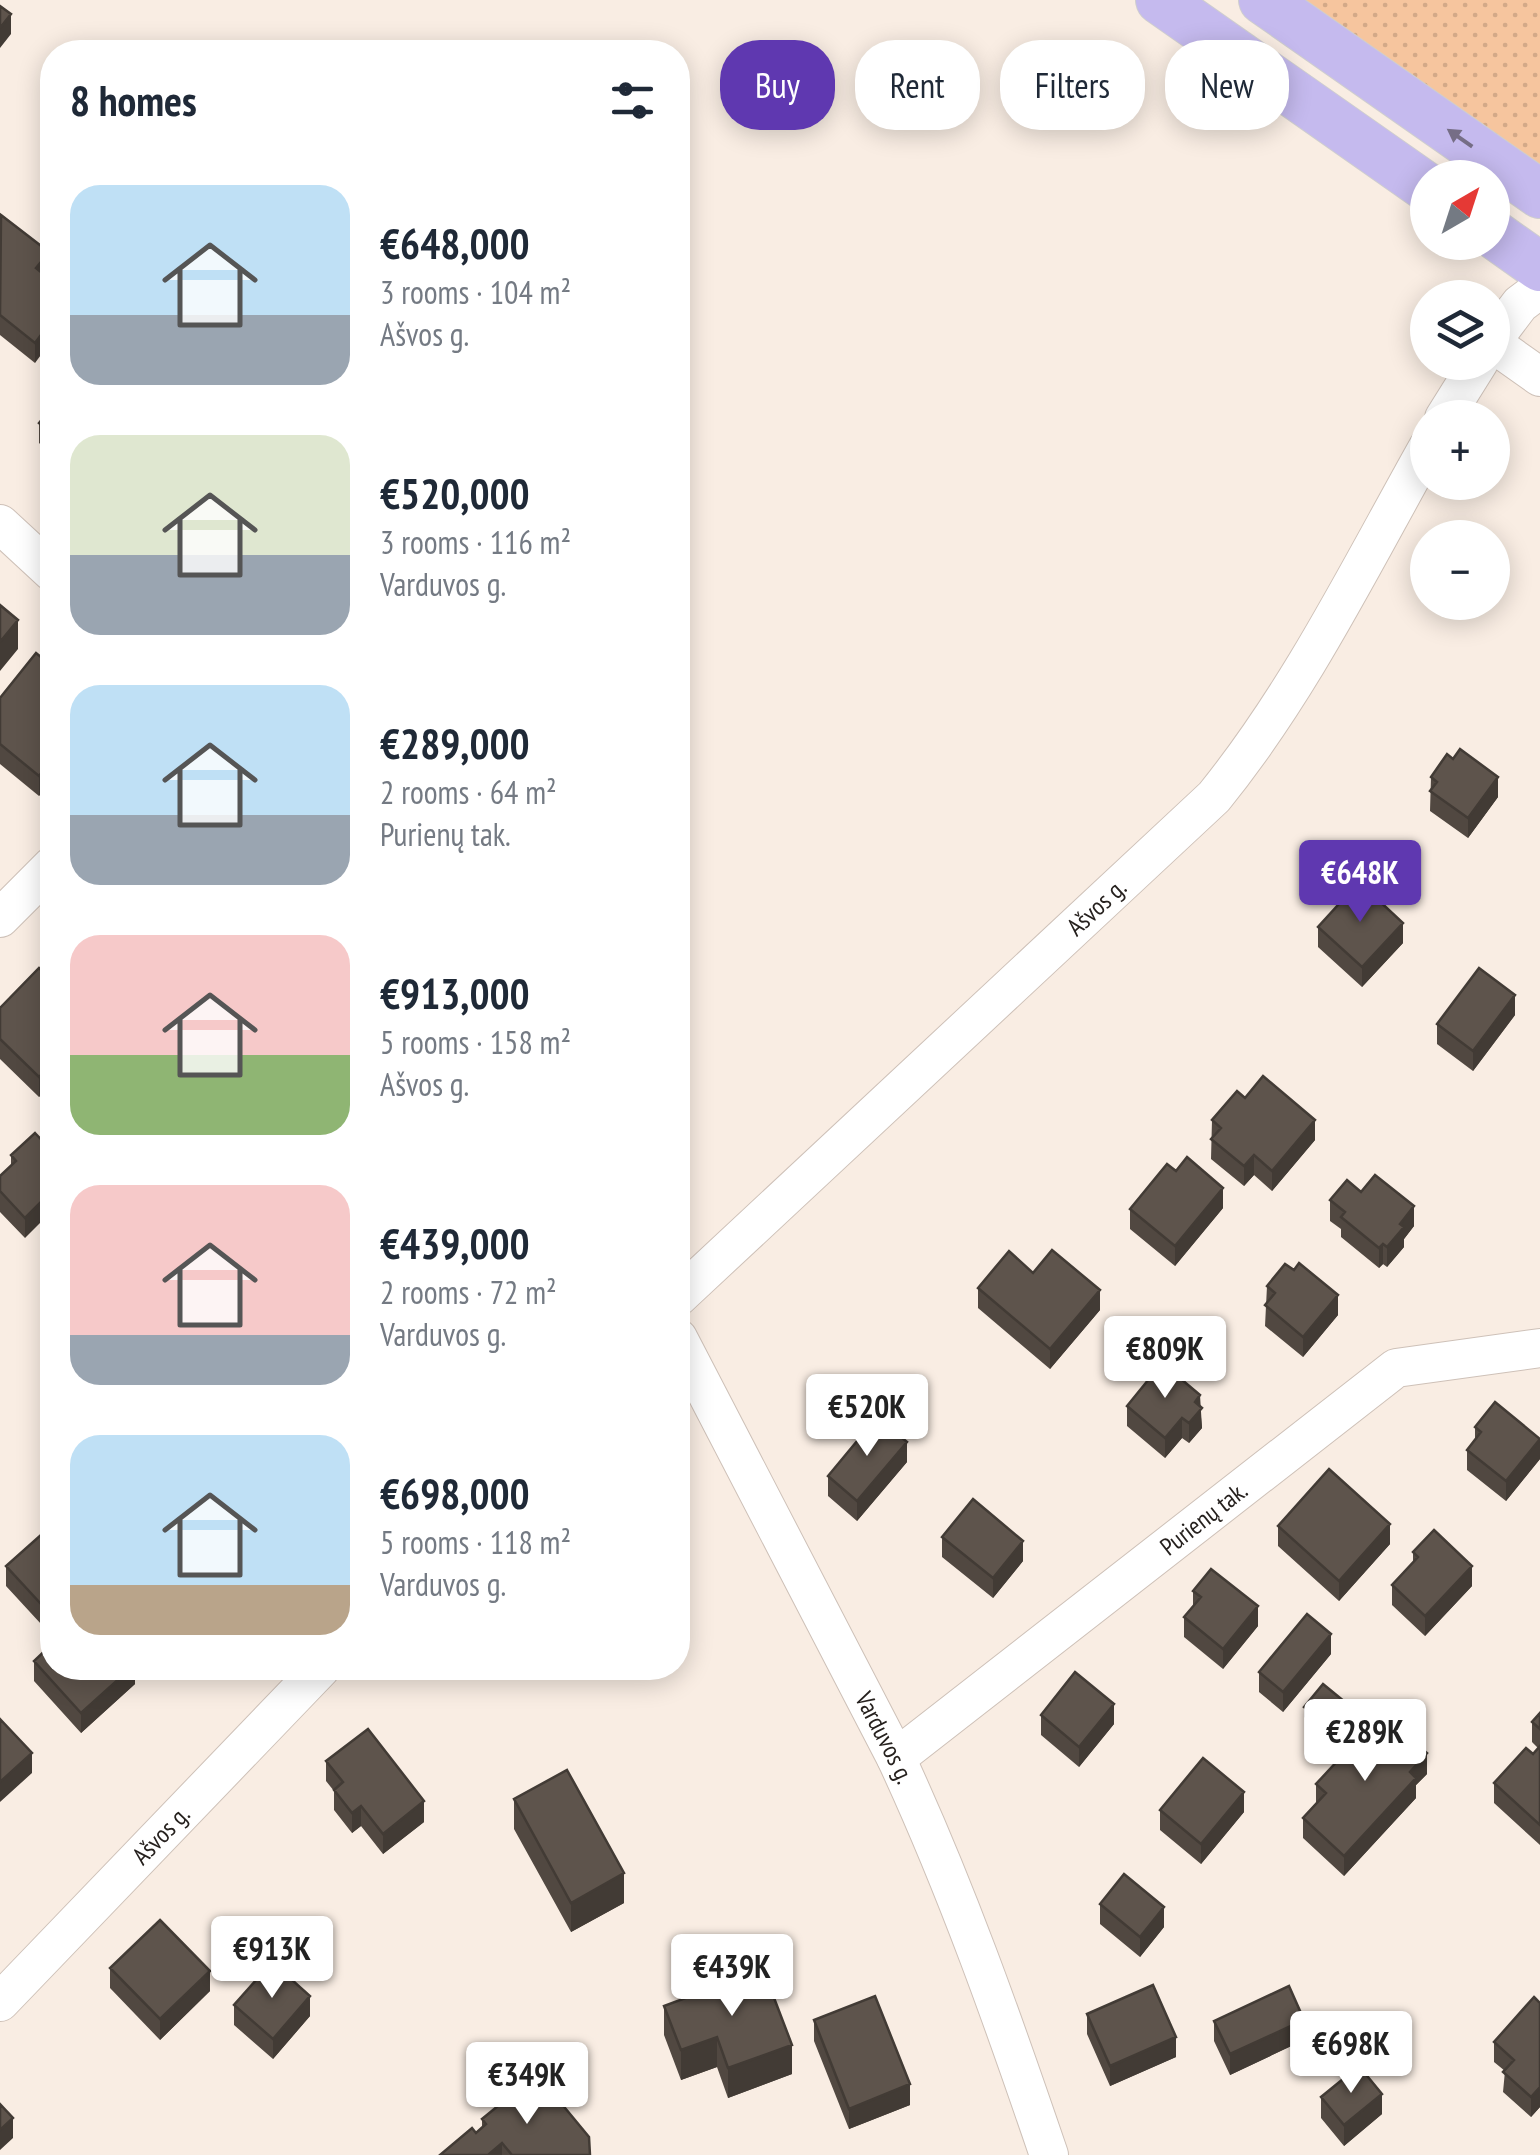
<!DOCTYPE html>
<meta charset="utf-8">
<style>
:root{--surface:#fff;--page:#f6f6f7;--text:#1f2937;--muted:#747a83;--accent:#5f38b0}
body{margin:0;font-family:"PT Sans Narrow",sans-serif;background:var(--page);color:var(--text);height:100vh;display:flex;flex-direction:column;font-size:38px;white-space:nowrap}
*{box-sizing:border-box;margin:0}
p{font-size:32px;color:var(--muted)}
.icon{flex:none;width:55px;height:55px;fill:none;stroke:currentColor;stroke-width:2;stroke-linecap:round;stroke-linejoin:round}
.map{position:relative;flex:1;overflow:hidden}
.drawer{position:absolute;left:40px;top:40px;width:650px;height:1640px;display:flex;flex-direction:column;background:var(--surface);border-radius:40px;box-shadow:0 5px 25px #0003}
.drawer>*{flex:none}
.banner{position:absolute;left:720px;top:40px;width:670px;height:90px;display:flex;gap:20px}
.needle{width:65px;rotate:39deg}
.fabs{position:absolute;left:1410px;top:160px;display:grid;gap:20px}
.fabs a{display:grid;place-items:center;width:100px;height:100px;border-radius:50%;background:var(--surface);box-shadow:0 5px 25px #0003;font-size:50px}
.price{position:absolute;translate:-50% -85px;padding:0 22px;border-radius:10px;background:#fff;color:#222;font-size:32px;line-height:65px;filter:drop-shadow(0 2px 5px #0008)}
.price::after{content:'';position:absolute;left:50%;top:60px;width:30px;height:22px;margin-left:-15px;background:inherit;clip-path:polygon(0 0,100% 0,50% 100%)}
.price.active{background:var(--accent);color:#fff}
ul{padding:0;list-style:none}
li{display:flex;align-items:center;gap:30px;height:250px;padding:0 30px}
li span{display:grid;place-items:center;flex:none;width:280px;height:200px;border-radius:30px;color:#555}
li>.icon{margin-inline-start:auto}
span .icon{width:120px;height:120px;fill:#fffc;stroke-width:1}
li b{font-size:42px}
h2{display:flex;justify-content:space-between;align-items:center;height:120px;padding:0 30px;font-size:42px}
.pill{padding:0 35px;border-radius:40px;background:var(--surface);box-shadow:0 5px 25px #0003;font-size:35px;line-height:90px}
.pill.active{background:var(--accent);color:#fff}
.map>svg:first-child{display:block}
.grass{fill:url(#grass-dots)}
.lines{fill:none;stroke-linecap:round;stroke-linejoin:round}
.minor-casing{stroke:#cec1b8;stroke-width:40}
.major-casing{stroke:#cfcece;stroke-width:50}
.minor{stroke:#fff;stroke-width:38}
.major{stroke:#c5baee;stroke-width:48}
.wall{fill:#514841}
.shaded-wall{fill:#423b35}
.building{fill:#5e544c;stroke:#423b35;stroke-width:2.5}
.oneway{fill:#766e86}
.labels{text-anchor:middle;stroke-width:10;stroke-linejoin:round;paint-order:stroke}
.street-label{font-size:25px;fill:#26211e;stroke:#fff}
</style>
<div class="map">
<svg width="1540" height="2155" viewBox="0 0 1540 2155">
<defs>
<pattern id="grass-dots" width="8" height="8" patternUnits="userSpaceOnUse" patternTransform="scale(2.5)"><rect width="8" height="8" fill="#f6c59e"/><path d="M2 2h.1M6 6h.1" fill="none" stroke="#d3a988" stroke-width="1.8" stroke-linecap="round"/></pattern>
</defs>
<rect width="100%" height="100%" fill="#f9ede3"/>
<!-- grass -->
<path class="grass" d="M1299,0H1540V170Z"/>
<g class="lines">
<!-- minor casing -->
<g class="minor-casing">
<g id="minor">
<path d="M1492,341L1520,304L1540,289"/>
<path d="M1492,343L1540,377"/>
<path d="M1444,418L1479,362"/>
<path d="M0,524L52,572"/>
<path d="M0,918L52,866"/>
<path id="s1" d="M678,1297L1214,797C1300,691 1361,566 1428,447"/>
<path id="s2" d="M678,1338L896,1758C956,1887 1003,2020 1049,2155"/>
<path id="s3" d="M896,1758L1396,1368L1540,1348"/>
<path id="s4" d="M0,2002L321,1668"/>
</g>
</g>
<!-- major casing -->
<g class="major-casing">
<path id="major" d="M1160,0L1428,188
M1263,0L1540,194
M1492,233L1540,267"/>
</g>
<!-- minor -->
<use href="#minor" class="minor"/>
<!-- major -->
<use href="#major" class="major"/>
</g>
<!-- wall -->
<path class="wall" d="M0,216L49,272L46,276L35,363L0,335Z
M52,407V454L39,443V423Z
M52,666V779L39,796L0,764V698Z
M1431,777L1498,797L1468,838L1430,811Z
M1318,927L1403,943L1362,987L1318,947Z
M52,980V1083L39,1097L0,1059V1008Z
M1515,1015L1473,1071L1437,1044V1024Z
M1245,1098L1315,1140L1272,1191L1254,1175L1244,1186L1211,1159L1212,1120Z
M35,1133L25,1238L0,1212V1176L11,1165V1155Z
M1361,1192L1414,1226L1404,1239V1247L1387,1267L1383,1264L1379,1268L1341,1237V1229L1330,1221V1200Z
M1223,1208L1175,1266L1130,1229V1209Z
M1267,1286L1338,1315L1303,1357L1265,1326Z
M978,1288L1100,1310L1050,1369L978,1308Z
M1127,1406H1200L1202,1428L1189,1443L1182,1438L1165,1458L1127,1426Z
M1475,1427L1540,1439V1459L1506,1501L1467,1470V1450L1475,1440Z
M907,1462L857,1521L828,1496V1476Z
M1278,1526L1390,1544L1339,1601L1278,1546Z
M942,1537L1023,1561L993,1598L942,1557Z
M52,1546V1614L41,1624L6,1586V1566Z
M1413,1552L1472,1586L1425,1636L1392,1605V1585L1413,1562Z
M1193,1591L1258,1626L1223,1669L1184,1637V1617L1193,1607Z
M1331,1654L1283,1712L1259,1692V1672Z
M34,1661L135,1668V1684L81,1733L34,1681Z
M1304,1707L1351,1717L1332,1740L1304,1717Z
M1540,1713V1845L1494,1803V1783L1533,1754L1538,1748L1532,1742V1722Z
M1041,1715L1114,1724L1079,1767L1041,1735Z
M326,1761L424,1822L383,1854L361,1826L352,1833L334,1810V1791L326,1781Z
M1427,1774L1416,1785V1798L1344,1876L1303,1838V1818L1316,1803V1784Z
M514,1799L624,1903L571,1932L514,1829Z
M1160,1810L1244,1812L1201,1864L1160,1830Z
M1100,1904L1164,1927L1140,1957L1100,1924Z
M110,1968L210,1991L160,2040L110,1988Z
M1540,2003V2107L1531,2117L1503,2092L1505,2071L1494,2062V2042Z
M234,2005L310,2016L273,2059L234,2025Z
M664,2006L792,2074L728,2098L717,2067L681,2080L664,2035Z
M1087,2014L1176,2057L1110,2086L1087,2034Z
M814,2020L910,2105L849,2129L814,2041Z
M1214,2021L1304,2040L1230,2075L1214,2041Z
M1321,2097L1382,2114L1344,2146L1321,2118Z
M482,2119L590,2155H440L482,2128Z"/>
<!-- shaded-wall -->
<path class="shaded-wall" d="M11,14V34L0,48V28Z
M49,252V272L36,288V268Z
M52,320V340L35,363V343Z
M18,620V649L0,671V642Z
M52,759V779L39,796V776Z
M1498,777V797L1468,838V818Z
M1403,923V943L1362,987V967Z
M1515,995V1015L1473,1071V1051Z
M52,1063V1083L39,1097V1077Z
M1315,1120V1140L1272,1191V1171Z
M1254,1155V1175L1244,1186V1166Z
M1223,1188V1208L1175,1266V1246Z
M52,1191V1211L25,1238V1218Z
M1414,1206V1226L1404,1239V1247L1387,1267V1247L1400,1224Z
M1383,1244V1264L1379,1268V1248Z
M1100,1290V1310L1050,1369V1349Z
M1338,1295V1315L1303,1357V1337Z
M1200,1395L1202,1428L1189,1443V1423L1195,1402Z
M1182,1418V1438L1165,1458V1438Z
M1540,1439V1459L1506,1501V1481Z
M907,1442V1462L857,1521V1501Z
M1390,1524V1544L1339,1601V1581Z
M1023,1541V1561L993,1598V1578Z
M1472,1566V1586L1425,1636V1616Z
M52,1593V1614L41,1624V1604Z
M1258,1606V1626L1223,1669V1649Z
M1331,1634V1654L1283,1712V1692Z
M131,1668H135V1684L81,1733V1713Z
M1114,1704V1724L1079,1767V1747Z
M1351,1707V1717L1332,1740V1730Z
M32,1753V1773L0,1802V1782Z
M1427,1753V1774L1416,1785V1798L1344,1876V1856L1410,1772Z
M1244,1792V1812L1201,1864V1844Z
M424,1801V1822L383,1854V1834Z
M361,1806V1826L352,1833V1813Z
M624,1873V1903L571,1932V1903Z
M1164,1907V1927L1140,1957V1937Z
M210,1971V1991L160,2040V2019Z
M310,1996V2016L273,2059V2039Z
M1304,2020V2040L1230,2075V2054Z
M717,2037V2067L681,2080V2050Z
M1176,2037V2057L1110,2086V2066Z
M792,2045V2074L728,2098V2068Z
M910,2084V2105L849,2129V2109Z
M1540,2087V2107L1531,2117V2097Z
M1382,2094V2114L1344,2146V2125Z
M13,2118V2138L0,2150V2130Z
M502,2143V2155H488Z"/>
<!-- building -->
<path class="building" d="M0,6L11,14L0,28Z
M1,215L49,252L36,268L52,281V320L35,343L0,315Z
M52,407V434L39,423Z
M0,605L18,620L0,642Z
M36,653L52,666V759L39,776L0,744V698Z
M1460,749L1498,777L1468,818L1430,791L1437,782L1431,777L1447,754L1453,759Z
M1359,882L1403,923L1362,967L1318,927Z
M39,968L52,980V1063L39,1077L0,1039V1008Z
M1479,968L1515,995L1473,1051L1437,1024Z
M1263,1076L1315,1120L1272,1171L1254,1155L1244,1166L1211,1139L1221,1128L1212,1120L1237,1091L1245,1098Z
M35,1133L52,1151V1191L25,1218L0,1191V1176L16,1161L11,1155Z
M1187,1157L1223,1188L1175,1246L1130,1209L1167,1164L1176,1171Z
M1375,1175L1414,1206L1400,1224L1404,1227L1387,1247L1383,1244L1379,1248L1341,1217L1345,1212L1330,1200L1347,1180L1361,1192Z
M1052,1250L1100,1290L1050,1349L978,1288L1009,1251L1033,1273Z
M1299,1263L1338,1295L1303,1337L1265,1305L1275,1293L1267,1286L1285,1264L1294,1270Z
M1162,1363L1200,1395L1195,1402L1202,1408L1189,1423L1182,1418L1165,1438L1127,1406Z
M1495,1402L1540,1439L1506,1481L1467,1450L1481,1432L1475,1427Z
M877,1417L907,1442L857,1501L828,1476Z
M1329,1469L1390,1524L1339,1581L1278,1526Z
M973,1499L1023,1541L993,1578L942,1537Z
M1434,1530L1472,1566L1425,1616L1392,1585L1418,1557L1413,1552Z
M42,1534L52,1546V1593L41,1604L6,1566Z
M1211,1569L1258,1606L1223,1649L1184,1617L1201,1597L1193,1591Z
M1307,1614L1331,1634L1283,1692L1259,1672Z
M52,1644V1668H131L81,1713L34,1661Z
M1075,1672L1114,1704L1079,1747L1041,1715Z
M1323,1684L1351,1707L1332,1730L1304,1707Z
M1382,1713L1427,1753L1410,1772L1416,1778L1344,1856L1303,1818L1326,1793L1316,1784Z
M1540,1713V1729L1532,1722Z
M0,1719L32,1753L0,1782Z
M368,1729L424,1801L383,1834L361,1806L352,1813L334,1790L343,1782L326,1761Z
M1540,1746V1825L1494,1783L1526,1748L1533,1754Z
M1203,1758L1244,1792L1201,1844L1160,1810Z
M567,1770L624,1873L571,1903L514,1799Z
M1124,1874L1164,1907L1140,1937L1100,1904Z
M160,1920L210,1971L160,2019L110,1968Z
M272,1962L310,1996L273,2039L234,2005Z
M763,1969L792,2045L728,2068L717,2037L681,2050L664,2006Z
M1153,1985L1176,2037L1110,2066L1087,2014Z
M1289,1986L1304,2020L1230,2054L1214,2021Z
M875,1996L910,2084L849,2109L814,2020Z
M1534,1997L1540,2003V2087L1531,2097L1503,2072L1514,2060L1494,2042Z
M1359,2066L1382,2094L1344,2125L1321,2097Z
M537,2074L589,2137L590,2155H512L502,2143L488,2155H440L472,2128L476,2133L486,2124L482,2119Z
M0,2104L13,2118L0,2130Z"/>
<!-- one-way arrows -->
<defs><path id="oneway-solid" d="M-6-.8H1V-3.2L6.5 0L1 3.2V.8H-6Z" transform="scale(2.5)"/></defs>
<use class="oneway" href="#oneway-solid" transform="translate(1460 138) rotate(-145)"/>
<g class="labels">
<!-- street labels -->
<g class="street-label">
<text dy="9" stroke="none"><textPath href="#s1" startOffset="572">Ašvos g.</textPath></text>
<text dy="9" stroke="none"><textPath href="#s3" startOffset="390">Purienų tak.</textPath></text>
<text dy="9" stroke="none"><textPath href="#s2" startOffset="450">Varduvos g.</textPath></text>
<text dy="9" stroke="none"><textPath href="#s4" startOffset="232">Ašvos g.</textPath></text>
</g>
</g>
</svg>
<div class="fabs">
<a><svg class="needle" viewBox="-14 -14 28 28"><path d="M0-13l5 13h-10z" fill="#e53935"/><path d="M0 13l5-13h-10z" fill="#747a83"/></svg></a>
<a><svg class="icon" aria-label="layers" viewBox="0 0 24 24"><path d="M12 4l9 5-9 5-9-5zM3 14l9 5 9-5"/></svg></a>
<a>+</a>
<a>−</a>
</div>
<b class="price active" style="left:1360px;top:925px">€648K</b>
<b class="price" style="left:1165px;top:1401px">€809K</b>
<b class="price" style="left:867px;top:1459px">€520K</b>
<b class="price" style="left:1365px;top:1784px">€289K</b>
<b class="price" style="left:272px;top:2001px">€913K</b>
<b class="price" style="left:732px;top:2019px">€439K</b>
<b class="price" style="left:1351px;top:2096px">€698K</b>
<b class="price" style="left:527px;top:2127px">€349K</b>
<div class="banner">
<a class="pill active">Buy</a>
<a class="pill">Rent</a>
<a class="pill">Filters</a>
<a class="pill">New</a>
</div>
<section class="drawer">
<h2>8 homes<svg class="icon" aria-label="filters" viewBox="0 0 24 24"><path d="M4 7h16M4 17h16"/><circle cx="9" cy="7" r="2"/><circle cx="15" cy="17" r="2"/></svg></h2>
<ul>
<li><span style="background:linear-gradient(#bfe0f5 65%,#9aa5b1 0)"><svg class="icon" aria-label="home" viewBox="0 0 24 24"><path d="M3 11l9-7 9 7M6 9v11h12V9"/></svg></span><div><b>€648,000</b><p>3 rooms · 104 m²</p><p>Ašvos g.</p></div></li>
<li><span style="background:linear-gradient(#dfe7d0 60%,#9aa5b1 0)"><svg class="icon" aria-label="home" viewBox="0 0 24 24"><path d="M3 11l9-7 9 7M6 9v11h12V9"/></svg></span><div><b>€520,000</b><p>3 rooms · 116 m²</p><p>Varduvos g.</p></div></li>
<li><span style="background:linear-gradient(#bfe0f5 65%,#9aa5b1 0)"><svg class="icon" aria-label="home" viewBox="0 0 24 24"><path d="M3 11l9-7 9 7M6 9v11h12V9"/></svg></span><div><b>€289,000</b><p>2 rooms · 64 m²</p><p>Purienų tak.</p></div></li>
<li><span style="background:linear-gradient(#f6c9c9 60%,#8fb573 0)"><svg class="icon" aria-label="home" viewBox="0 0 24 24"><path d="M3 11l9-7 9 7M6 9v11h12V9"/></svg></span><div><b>€913,000</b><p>5 rooms · 158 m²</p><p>Ašvos g.</p></div></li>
<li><span style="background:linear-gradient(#f6c9c9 75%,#9aa5b1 0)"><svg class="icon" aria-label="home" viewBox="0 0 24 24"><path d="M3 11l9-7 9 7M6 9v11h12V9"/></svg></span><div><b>€439,000</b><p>2 rooms · 72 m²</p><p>Varduvos g.</p></div></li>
<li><span style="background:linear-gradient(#bfe0f5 75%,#b9a48a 0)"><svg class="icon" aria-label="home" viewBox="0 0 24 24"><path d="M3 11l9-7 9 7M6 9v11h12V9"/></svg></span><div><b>€698,000</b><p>5 rooms · 118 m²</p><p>Varduvos g.</p></div></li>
</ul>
</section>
</div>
